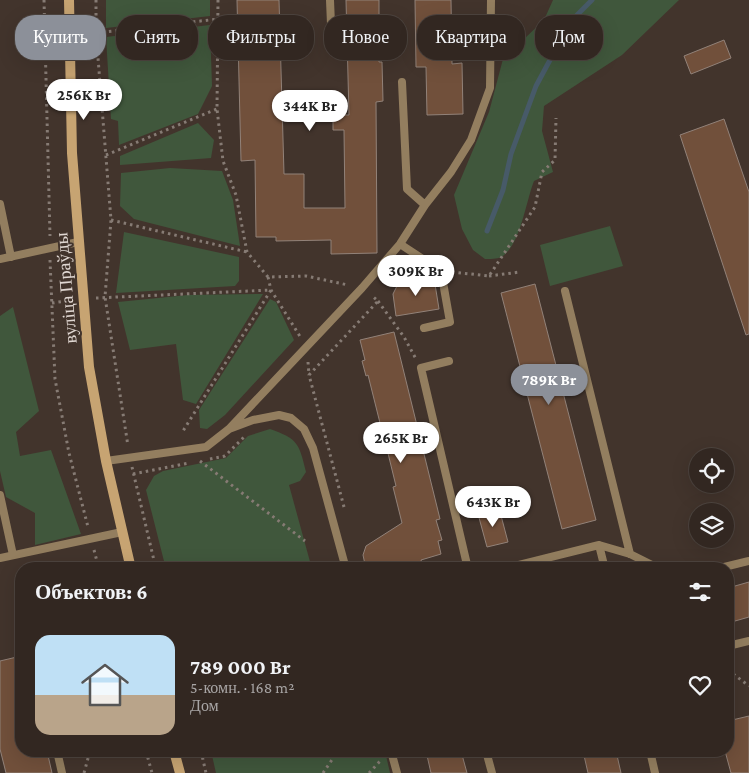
<!DOCTYPE html>
<html lang="ru">
<meta charset="utf-8">
<style>
:root{--surface:#322721;--page:#3d332e;--text:#f1f3f6;--muted:#a8a5a5;--line:#4d443f;--accent:#8c9099}
body{margin:0;font-family:"Crimson Pro",serif;background:var(--page);color:var(--text);height:100vh;display:flex;flex-direction:column;font-size:19px;white-space:nowrap}
*{box-sizing:border-box;margin:0}
p{font-size:16px;color:var(--muted)}
.icon{flex:none;width:28px;height:28px;fill:none;stroke:currentColor;stroke-width:2;stroke-linecap:round;stroke-linejoin:round}
.map{position:relative;flex:1;overflow:hidden}
.sheet{position:absolute;left:15px;top:562px;width:719px;height:195px;display:flex;flex-direction:column;background:var(--surface);border-radius:20px;box-shadow:0 5px 20px #0002,0 0 0 1px var(--line)}
.sheet>*{flex:none}
.guide{position:absolute;left:15px;top:15px;width:720px;height:45px;display:flex;gap:10px}
.tools{position:absolute;left:689px;top:448px;display:grid;gap:10px}
.tools a{display:grid;place-items:center;width:45px;height:45px;border-radius:50%;background:var(--surface);box-shadow:0 5px 20px #0002,0 0 0 1px var(--line);font-size:25px}
.price{position:absolute;translate:-50% -42px;padding:0 11px;border-radius:18px;background:#fff;color:#222;font-size:16px;line-height:32px;filter:drop-shadow(0 1px 2px #0008)}
.price::after{content:'';position:absolute;left:50%;top:30px;width:15px;height:11px;margin-left:-8px;background:inherit;clip-path:polygon(0 0,100% 0,50% 100%)}
.price.on{background:var(--accent);color:#fff}
ul{padding:0;list-style:none}
li{display:flex;align-items:center;gap:15px;height:125px;padding:0 20px}
li+li{border-top:1px solid var(--line)}
li span{display:grid;place-items:center;flex:none;width:140px;height:100px;border-radius:15px;color:#555}
li>.icon{margin-inline-start:auto}
span .icon{width:60px;height:60px;fill:#fffc;stroke-width:1}
li b{font-size:21px}
h2{display:flex;justify-content:space-between;align-items:center;height:60px;padding:0 20px;font-size:21px}
.pill{padding:0 18px;border-radius:20px;background:var(--surface);box-shadow:0 5px 20px #0002,0 0 0 1px var(--line);font-size:18px;line-height:45px}
.pill.on{background:var(--accent);color:#fff}
.map>svg:first-child{display:block}
.green{fill:#40573c}
.lines{fill:none;stroke-linecap:round;stroke-linejoin:round}
.stream{stroke:#475a68;stroke-width:5}
.building{fill:#71503b;stroke:#928279}
.path{stroke:#867b74;stroke-width:3;stroke-dasharray:2.5 4;stroke-linecap:butt}
.service{stroke:#937e5f;stroke-width:8}
.secondary{stroke:#c7a472;stroke-width:10}
.labels{text-anchor:middle;stroke-width:4;stroke-linejoin:round;paint-order:stroke}
.street-label{font-size:18px;fill:#e0d7d2;stroke:#42342c}
</style>
<div class="map">
<svg width="749" height="773" viewBox="0 0 749 773">
<rect width="100%" height="100%" fill="#42342c"/>
<!-- green -->
<path class="green" d="M106,0H210V16L106,28Z
M553,0H679L622,55L544,106L542,131L553,172L534,181C526,201 520,247 501,257C497,259 490,259 485,259L473,250L462,229L454,195L489,112L503,59L544,20Z
M210,25L212,86L198,114L119,145L118,121L111,119L106,37Z
M198,123L214,140L211,158L120,165V156Z
M170,168L222,171L233,200L240,246L134,219L120,206L121,173Z
M610,226L623,266L550,286L540,245Z
M124,232L239,257V281L235,286L116,293Z
M263,294L196,404L183,400L176,344L130,350L118,302L188,295Z
M270,299L276,302L294,340L225,415L207,429L200,428L199,410Z
M13,307L39,411L16,432L20,456L51,450L81,534L35,545V513L6,497L0,471V316Z
M270,429C298,439 299,443 306,472L300,481L289,485L312,569H166L146,490L154,476L163,471L226,458L248,436Z
M211,751H385L390,773H216Z"/>
<g class="lines">
<!-- stream -->
<path class="stream" d="M487,231L503,190L511,154L536,86L571,21L592,0"/>
</g>
<!-- building -->
<path class="building" d="M237,0H279L284,174H304V208H345L344,130H333V115H349L346,0H379V62H382L383,101L376,102L377,253L331,254V240L276,241V237H256L255,160L241,161Z
M415,0H451L452,64L462,63L463,114L427,115L426,67H416Z
M724,40L731,58L691,74L684,56Z
M724,119L749,192V334L746,335L680,135Z
M434,278L439,309L396,316L393,294L398,284Z
M535,284L596,520L562,529L501,293Z
M394,332L440,519L436,520L442,540L438,541L441,554L421,560L423,567L415,569H366L363,555L366,546L402,523L393,487L396,486L384,437L380,438L377,424L380,423L368,375L366,376L362,361L365,360L360,340Z
M499,508L508,542L487,547L478,514Z
M749,582V617L728,623V588Z
M21,656V751H47L52,773H6L0,749V661Z
M749,716V773H731L725,751H728V721Z
M426,751H461L467,773H431Z
M583,751H616L621,773H588Z"/>
<g class="lines">
<!-- path -->
<path class="path" d="M44,0L50,236
M96,0V33L111,220L105,297L128,446
M218,0L217,109L223,161L236,195L247,252L268,277L306,276L348,285
M96,33L218,19
M106,155L217,109
M111,220L247,252
M50,260L55,379L69,453L88,527
M452,272L489,276L535,207L542,172L555,160L556,118
M489,276L520,272
M268,277L271,290L301,338
M96,298L271,290L183,431
M378,301L404,337L416,359
M52,303L73,300
M308,362L309,375
M210,459L225,456L245,436
M200,461L305,541
M132,467L156,569
M133,474L189,463
M344,507L309,375L378,301L371,295
M94,550L99,569
M728,670L749,686
M146,751L152,773
M201,751L206,773
M84,773L90,751
M323,773L338,751
M369,773L382,759"/>
<!-- service -->
<path class="service" d="M330,0L332,48
M402,82L407,189L425,205
M0,204L11,257
M400,244L441,271L450,322L424,328
M0,259L78,242
M565,291L630,554
M449,361L421,368L468,569
M229,429L362,288L400,244L425,205L451,172L471,140L490,88L491,0
M106,461L206,447L229,429L253,420L279,415L291,418L304,429L313,448L346,569
M0,495L13,555
M599,545L605,569
M0,558L122,532
M502,569L599,545L630,554L660,569
M716,569L749,561
M728,646L749,641
M57,751L62,773
M391,751L397,773
M486,751L492,773
M650,751L655,773"/>
<!-- secondary -->
<path class="secondary" d="M69,0L72,153L89,367L106,461L131,569
M174,751L180,773"/>
</g>
<g class="labels">
<!-- street labels -->
<g class="street-label">
<text transform="translate(66 288) rotate(-95)" y="6">вуліца Праўды</text>
</g>
</g>
</svg>
<div class="tools">
<a><svg class="icon" aria-label="locate" viewBox="0 0 24 24"><circle cx="12" cy="12" r="6"/><path d="M12 2v4M12 18v4M2 12h4M18 12h4"/></svg></a>
<a><svg class="icon" aria-label="layers" viewBox="0 0 24 24"><path d="M12 4l9 5-9 5-9-5zM3 14l9 5 9-5"/></svg></a>
</div>
<b class="price" style="left:84px;top:121px">256K Br</b>
<b class="price" style="left:310px;top:132px">344K Br</b>
<b class="price" style="left:416px;top:297px">309K Br</b>
<b class="price on" style="left:549px;top:406px">789K Br</b>
<b class="price" style="left:401px;top:464px">265K Br</b>
<b class="price" style="left:493px;top:528px">643K Br</b>
<div class="guide">
<a class="pill on">Купить</a>
<a class="pill">Снять</a>
<a class="pill">Фильтры</a>
<a class="pill">Новое</a>
<a class="pill">Квартира</a>
<a class="pill">Дом</a>
</div>
<section class="sheet">
<h2>Объектов: 6<svg class="icon" aria-label="filters" viewBox="0 0 24 24"><path d="M4 7h16M4 17h16"/><circle cx="9" cy="7" r="2"/><circle cx="15" cy="17" r="2"/></svg></h2>
<ul>
<li><span style="background:linear-gradient(#bfe0f5 60%,#b9a48a 0)"><svg class="icon" aria-label="home" viewBox="0 0 24 24"><path d="M3 11l9-7 9 7M6 9v11h12V9"/></svg></span><div><b>789 000 Br</b><p>5-комн. · 168 m²</p><p>Дом</p></div><svg class="icon" aria-label="heart" viewBox="0 0 24 24"><path d="M12 20l-8-8c-3-5 5-10 8-4 3-6 11-1 8 4z"/></svg></li>
</ul>
</section>
</div>
